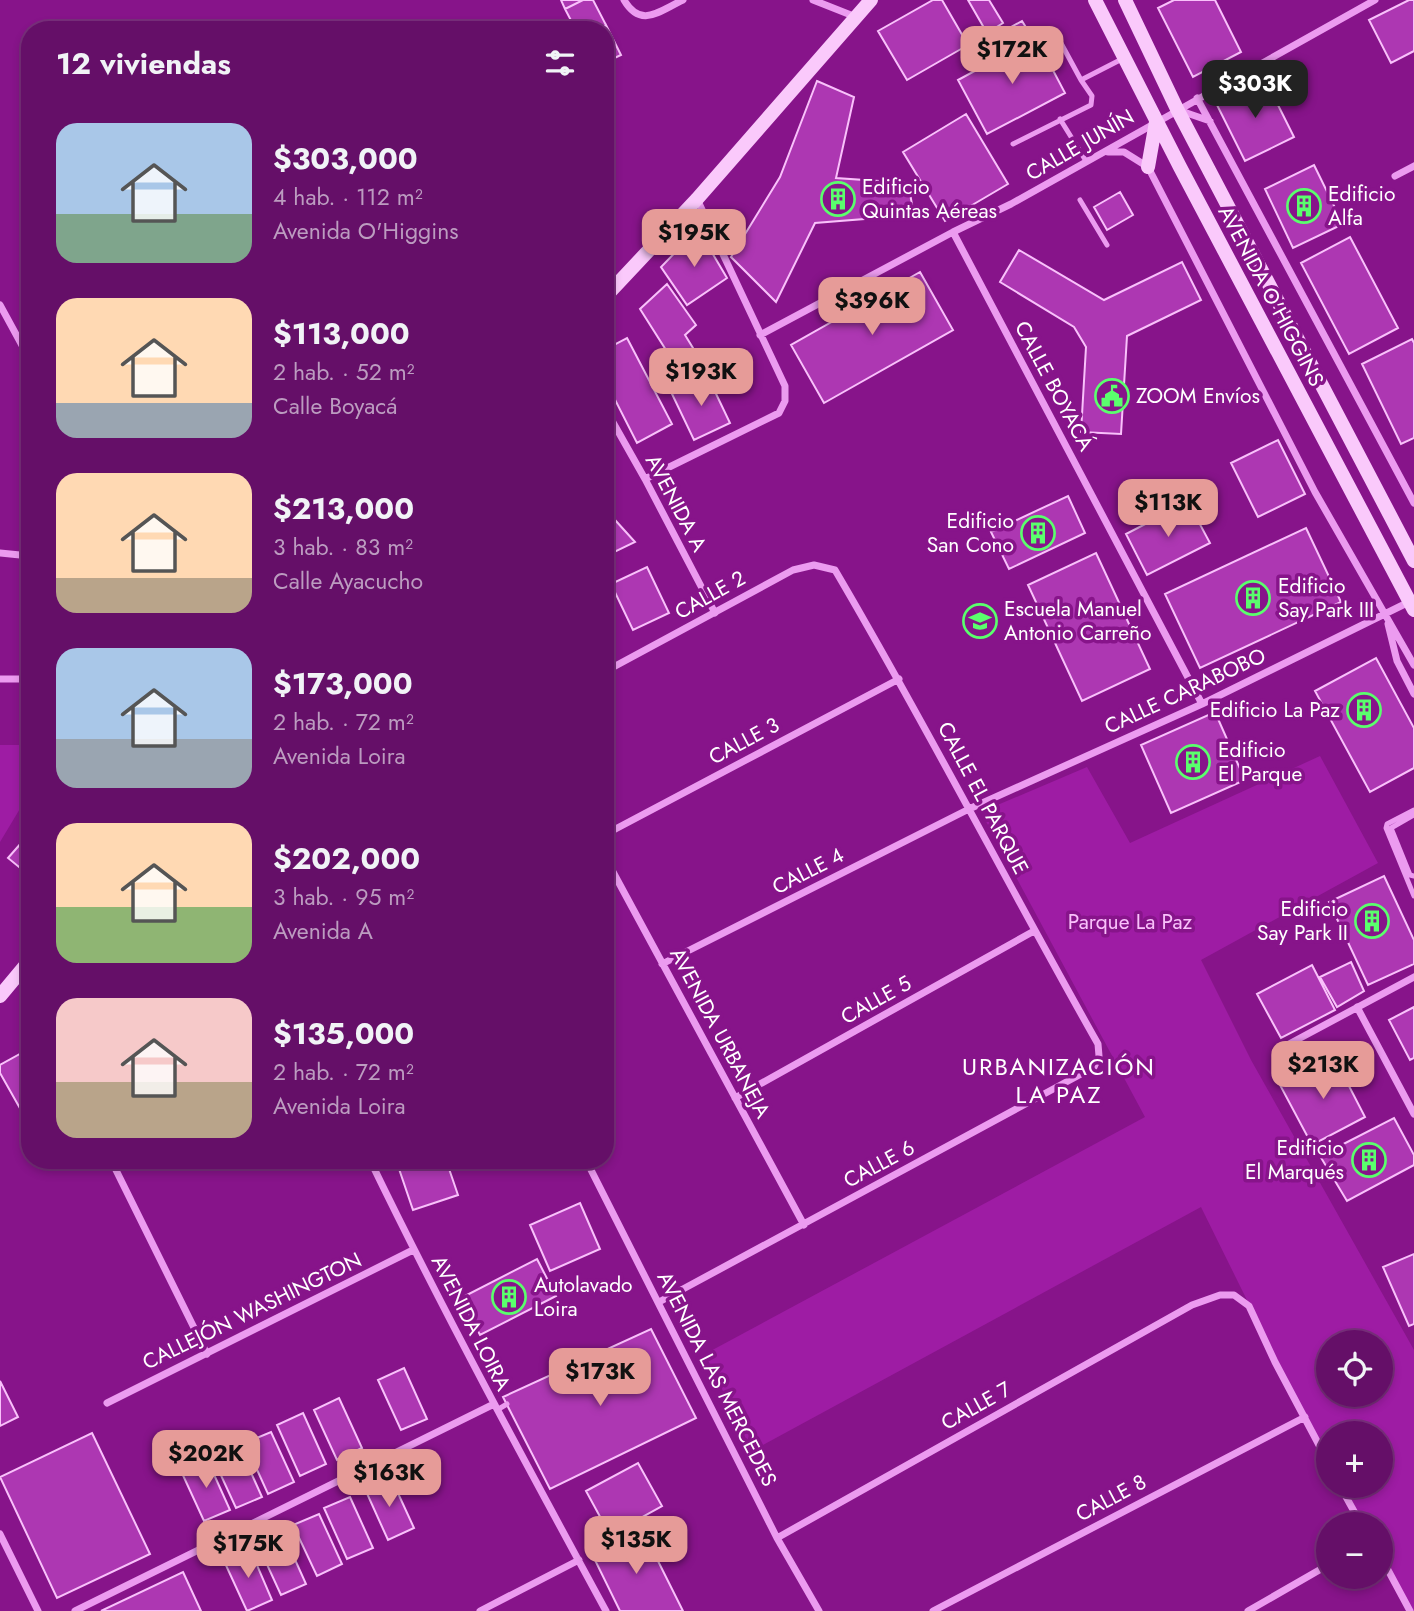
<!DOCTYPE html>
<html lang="es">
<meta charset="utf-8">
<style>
:root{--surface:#650f68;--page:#6d1d71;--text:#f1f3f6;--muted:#bc9cc0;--line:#792f7c;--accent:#e69b98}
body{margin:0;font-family:Jost,sans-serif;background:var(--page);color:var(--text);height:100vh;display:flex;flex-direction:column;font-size:26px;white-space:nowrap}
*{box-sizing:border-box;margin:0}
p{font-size:23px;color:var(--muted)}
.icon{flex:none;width:38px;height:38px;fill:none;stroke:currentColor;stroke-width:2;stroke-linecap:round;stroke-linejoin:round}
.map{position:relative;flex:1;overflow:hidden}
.side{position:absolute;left:21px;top:21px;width:593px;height:1148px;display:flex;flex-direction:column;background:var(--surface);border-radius:28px;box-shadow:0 4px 10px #0003,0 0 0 2px var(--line)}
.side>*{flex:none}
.fabs{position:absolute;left:1316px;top:1330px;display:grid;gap:14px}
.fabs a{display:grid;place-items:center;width:77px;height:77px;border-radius:50%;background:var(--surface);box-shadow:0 4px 10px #0003,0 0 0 2px var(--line);font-size:35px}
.price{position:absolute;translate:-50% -60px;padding:0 16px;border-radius:14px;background:var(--accent);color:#111;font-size:23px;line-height:46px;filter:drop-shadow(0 2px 4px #0008)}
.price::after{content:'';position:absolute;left:50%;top:42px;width:21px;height:16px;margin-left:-10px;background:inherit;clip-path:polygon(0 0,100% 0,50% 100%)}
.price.on{background:#222;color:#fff}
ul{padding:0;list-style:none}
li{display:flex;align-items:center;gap:21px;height:175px;padding:0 35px}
li span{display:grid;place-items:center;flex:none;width:196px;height:140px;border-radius:21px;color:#555}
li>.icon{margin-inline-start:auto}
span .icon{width:84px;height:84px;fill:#fffc;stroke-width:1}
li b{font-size:30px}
h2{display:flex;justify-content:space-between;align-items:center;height:84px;padding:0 35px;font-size:30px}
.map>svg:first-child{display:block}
.green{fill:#9e1ca4;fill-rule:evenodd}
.building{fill:#ad37b2;stroke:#f9c1fb;stroke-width:2}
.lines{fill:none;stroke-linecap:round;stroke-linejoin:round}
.service{stroke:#ec9bf0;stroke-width:5}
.minor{stroke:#ec9bf0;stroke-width:7}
.secondary{stroke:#fac9fb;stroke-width:14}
.labels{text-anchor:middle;stroke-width:7;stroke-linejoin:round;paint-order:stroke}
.street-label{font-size:21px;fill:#fff;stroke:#87148a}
.poi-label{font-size:21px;fill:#fff;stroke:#87148a;text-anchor:start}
.park-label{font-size:21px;fill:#f9c1fb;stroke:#87148a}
.quarter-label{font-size:24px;letter-spacing:2px;fill:#fff;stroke:#87148a}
</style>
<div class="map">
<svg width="1414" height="1611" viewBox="0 0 1414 1611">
<rect width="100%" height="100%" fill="#87148a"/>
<!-- green -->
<path class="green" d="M0,745H30V792L0,842Z
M1320,756L1378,863L1201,960L1251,1060L1414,1350V1611H1411L1381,1556V1524H1363L1343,1486H1381V1433H1328V1458L1277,1361L1201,1207L752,1451L705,1354L1145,1117L981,812L1087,767L1130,843ZM1328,1342H1381V1395H1328Z"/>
<!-- building -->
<path class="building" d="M561,0H583L565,9Z
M583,0H593L606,25L597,30H576L565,9Z
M933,0H942L968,45L907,80L878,31Z
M968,0H989L1003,23L987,33Z
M1174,0H1215L1241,52L1193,77L1158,8Z
M1409,0H1414V51L1391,63L1369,20Z
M1022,21L1032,37L986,62L977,46Z
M606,25L621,55L606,62V30H597Z
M1036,38L1065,93L987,134L958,80Z
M1265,79L1294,137L1245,161L1216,103Z
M817,81L854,97L836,178L908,183L914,215L815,223L776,302L731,257L780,177Z
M966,114L1008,184L945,221L903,152Z
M1314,165L1343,224L1293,248L1265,189Z
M1120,192L1133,215L1107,230L1094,207Z
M698,229L727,278L687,305L661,267Z
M1350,237L1398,328L1349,354L1301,263Z
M1019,250L1104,300L1182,262L1201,300L1127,336L1121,434L1081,432L1086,347L1074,327L1000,282Z
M920,272L953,330L824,403L791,345Z
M667,284L696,325L685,335L693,348L673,361L640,309Z
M627,338L672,424L637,443L606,382V349Z
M1412,339L1414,343V438L1401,444L1362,364Z
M708,377L730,423L694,440L672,394Z
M1278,440L1305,494L1258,517L1231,463Z
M1068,496L1085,533L1009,569L991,532Z
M1188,502L1210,543L1147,575L1126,534Z
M606,510L635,542L606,556Z
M1306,528L1341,602L1200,668L1165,594Z
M1096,553L1150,669L1082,701L1028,585Z
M647,567L669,613L633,630L611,584Z
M1376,658L1414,728V768L1370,792L1315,691Z
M1215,712L1245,780L1171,813L1141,745Z
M30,833V876L8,858Z
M1384,876L1414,940V964L1368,985L1329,902Z
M1351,962L1364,991L1337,1007L1320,977Z
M1312,965L1335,1010L1281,1038L1257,994Z
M1414,1007V1058L1410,1060L1389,1020Z
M27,1050L30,1055V1126L0,1073V1065Z
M1334,1057L1365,1117L1312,1145L1280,1085Z
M1394,1118L1414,1155V1165L1347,1201L1320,1156Z
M396,1160H446L458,1195L413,1210Z
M580,1203L600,1249L550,1271L530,1225Z
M1414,1254V1324L1409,1326L1383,1267Z
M537,1259L556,1296L480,1335L461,1298Z
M651,1329L696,1418L550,1489L503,1397Z
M404,1368L427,1419L401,1430L378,1380Z
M0,1381L18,1417L0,1426Z
M339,1398L362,1448L337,1460L314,1410Z
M303,1413L326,1464L300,1476L277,1425Z
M271,1432L294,1482L268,1494L245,1443Z
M92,1433L150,1554L57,1598L0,1477Z
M239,1446L262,1497L236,1508L213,1458Z
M207,1459L230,1510L204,1521L181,1471Z
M638,1463L662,1506L610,1535L586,1491Z
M391,1478L414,1528L388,1540L365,1489Z
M350,1497L373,1548L347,1559L324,1508Z
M319,1514L342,1564L317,1576L293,1525Z
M642,1529L683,1611H620L592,1554Z
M283,1533L306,1584L281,1595L258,1545Z
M250,1549L272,1600L247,1611L224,1561Z
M183,1572L201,1611H101Z"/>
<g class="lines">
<!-- service -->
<path class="service" d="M1056,34L1081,80L1124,58
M1060,119L1086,161
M1013,144L1091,105L1092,96L1081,80
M1080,200L1107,245
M1414,810L1387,824L1386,828L1414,896
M1414,815L1391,828L1410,875L1414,876
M497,1410L507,1404"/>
<!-- minor -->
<path class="minor" d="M624,0C641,29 659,11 683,0
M813,0L856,17
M1197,98L1414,503
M1178,110L1210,121
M1108,152H1124L1148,167L1315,492L1414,665
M1395,176L1414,166
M953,232L1202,704
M0,305L30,360
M760,335L953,232L1011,204L1375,0
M606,410L645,479L715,613
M645,479L779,413L785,401V386L697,199
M0,553L30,556
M24,555L30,521
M1388,624L1397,661L1414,694
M606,671L793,570L814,565L835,570C927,726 1009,887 1098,1044L1099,1056L1094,1067L659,1302
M0,679H20
M606,834L899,679
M606,859L804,1225
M662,964L969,809L1202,704L1411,601
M19,972L30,994
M1357,1007L1414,1114
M1276,1051L1414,977
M735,1098L1034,931
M111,1160L207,1354
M370,1160C444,1313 525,1462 606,1611
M586,1160L777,1538L819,1611
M107,1403L413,1250
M1340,1486L1361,1524
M0,1534L38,1611
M777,1538L1192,1305L1220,1295H1234L1249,1306L1275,1362L1328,1462
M1381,1557L1410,1611
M75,1611L494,1404
M480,1611L579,1560
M933,1611L1305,1417
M1248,1611L1328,1565"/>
<!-- secondary -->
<path class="secondary" d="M1095,0L1180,167L1414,610
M1125,0L1177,109L1414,561
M1148,167L1156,122
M606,296L697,199L871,0
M0,996L30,960"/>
</g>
<!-- icons -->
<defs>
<g id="building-ring" transform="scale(1.75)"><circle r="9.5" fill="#87148a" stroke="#5aff6d" stroke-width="1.5"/><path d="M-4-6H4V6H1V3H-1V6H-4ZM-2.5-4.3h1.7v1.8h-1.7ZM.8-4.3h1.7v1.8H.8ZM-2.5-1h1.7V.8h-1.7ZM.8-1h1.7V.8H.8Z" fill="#5aff6d"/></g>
<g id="civic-ring" transform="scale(1.75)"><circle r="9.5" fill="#87148a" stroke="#5aff6d" stroke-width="1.5"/><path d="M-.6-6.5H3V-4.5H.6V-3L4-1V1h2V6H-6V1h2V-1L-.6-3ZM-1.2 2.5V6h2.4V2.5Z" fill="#5aff6d"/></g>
<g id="school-ring" transform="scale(1.75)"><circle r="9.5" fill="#87148a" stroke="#5aff6d" stroke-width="1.5"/><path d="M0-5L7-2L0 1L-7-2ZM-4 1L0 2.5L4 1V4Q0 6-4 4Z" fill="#5aff6d"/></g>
</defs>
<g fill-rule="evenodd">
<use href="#building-ring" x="838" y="199"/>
<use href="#building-ring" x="1304" y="206"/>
<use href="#civic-ring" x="1112" y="396"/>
<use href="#building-ring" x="1038" y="533"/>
<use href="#building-ring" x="1253" y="598"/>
<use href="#school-ring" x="980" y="621"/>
<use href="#building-ring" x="1364" y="710"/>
<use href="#building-ring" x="1193" y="762"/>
<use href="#building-ring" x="1372" y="921"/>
<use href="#building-ring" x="1369" y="1160"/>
<use href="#building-ring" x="509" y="1297"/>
</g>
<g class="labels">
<!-- street labels -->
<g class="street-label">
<text transform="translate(1080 145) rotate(-30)" y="7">CALLE JUNÍN</text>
<text transform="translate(1271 296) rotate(62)" y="7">AVENIDA O'HIGGINS</text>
<text transform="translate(1054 386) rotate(62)" y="7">CALLE BOYACÁ</text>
<text transform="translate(676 503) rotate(62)" y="7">AVENIDA A</text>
<text transform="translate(710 595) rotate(-29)" y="7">CALLE 2</text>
<text transform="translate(1185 691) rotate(-25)" y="7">CALLE CARABOBO</text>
<text transform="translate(744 741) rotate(-28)" y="7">CALLE 3</text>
<text transform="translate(983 798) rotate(62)" y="7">CALLE EL PARQUE</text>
<text transform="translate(808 871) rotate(-27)" y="7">CALLE 4</text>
<text transform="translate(876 1000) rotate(-29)" y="7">CALLE 5</text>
<text transform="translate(720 1033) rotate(62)" y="7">AVENIDA URBANEJA</text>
<text transform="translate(879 1164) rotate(-28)" y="7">CALLE 6</text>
<text transform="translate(252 1311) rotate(-26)" y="7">CALLEJÓN WASHINGTON</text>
<text transform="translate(471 1323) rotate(63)" y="7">AVENIDA LOIRA</text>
<text transform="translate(717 1379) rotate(63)" y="7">AVENIDA LAS MERCEDES</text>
<text transform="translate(976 1406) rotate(-29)" y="7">CALLE 7</text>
<text transform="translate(1111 1498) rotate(-28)" y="7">CALLE 8</text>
</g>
<!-- poi labels -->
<g class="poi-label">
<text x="862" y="194">Edificio<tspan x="862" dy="24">Quintas Aéreas</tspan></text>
<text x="1328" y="201">Edificio<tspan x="1328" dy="24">Alfa</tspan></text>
<text x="1136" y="403">ZOOM Envíos</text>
<text x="1014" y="528" text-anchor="end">Edificio<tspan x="1014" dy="24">San Cono</tspan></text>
<text x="1278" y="593">Edificio<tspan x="1278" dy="24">Say Park III</tspan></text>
<text x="1004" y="616">Escuela Manuel<tspan x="1004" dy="24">Antonio Carreño</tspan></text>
<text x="1340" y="717" text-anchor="end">Edificio La Paz</text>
<text x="1218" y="757">Edificio<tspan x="1218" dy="24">El Parque</tspan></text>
<text x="1348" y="916" text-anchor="end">Edificio<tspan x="1348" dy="24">Say Park II</tspan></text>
<text x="1344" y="1155" text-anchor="end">Edificio<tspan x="1344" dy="24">El Marqués</tspan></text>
<text x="534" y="1292">Autolavado<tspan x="534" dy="24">Loira</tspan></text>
</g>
<!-- park labels -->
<g class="park-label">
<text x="1130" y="929">Parque La Paz</text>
</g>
<!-- quarter labels -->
<g class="quarter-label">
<text x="1059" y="1075">URBANIZACIÓN<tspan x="1059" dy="28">LA PAZ</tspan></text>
</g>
</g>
</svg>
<div class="fabs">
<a><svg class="icon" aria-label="locate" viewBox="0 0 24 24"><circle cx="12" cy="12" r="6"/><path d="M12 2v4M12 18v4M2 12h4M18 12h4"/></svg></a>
<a>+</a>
<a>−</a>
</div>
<b class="price" style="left:1012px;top:86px">$172K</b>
<b class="price on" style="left:1255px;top:120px">$303K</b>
<b class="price" style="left:694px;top:269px">$195K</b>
<b class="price" style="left:872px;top:337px">$396K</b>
<b class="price" style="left:701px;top:408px">$193K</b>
<b class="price" style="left:1168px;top:539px">$113K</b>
<b class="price" style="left:1323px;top:1101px">$213K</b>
<b class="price" style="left:600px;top:1408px">$173K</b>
<b class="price" style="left:206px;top:1490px">$202K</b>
<b class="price" style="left:389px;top:1509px">$163K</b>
<b class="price" style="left:636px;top:1576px">$135K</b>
<b class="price" style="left:248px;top:1580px">$175K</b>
<section class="side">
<h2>12 viviendas<svg class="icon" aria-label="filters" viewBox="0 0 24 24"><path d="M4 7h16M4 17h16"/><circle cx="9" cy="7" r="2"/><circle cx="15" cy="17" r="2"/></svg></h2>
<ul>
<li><span style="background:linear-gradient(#a9c7e8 65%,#7fa58c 0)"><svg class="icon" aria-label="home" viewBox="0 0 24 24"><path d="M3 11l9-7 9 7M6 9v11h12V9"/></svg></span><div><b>$303,000</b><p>4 hab. · 112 m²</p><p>Avenida O'Higgins</p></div></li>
<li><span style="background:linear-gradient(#ffd9b3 75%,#9aa5b1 0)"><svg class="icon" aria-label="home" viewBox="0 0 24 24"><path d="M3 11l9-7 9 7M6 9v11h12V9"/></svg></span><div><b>$113,000</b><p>2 hab. · 52 m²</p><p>Calle Boyacá</p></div></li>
<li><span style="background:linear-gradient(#ffd9b3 75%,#b9a48a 0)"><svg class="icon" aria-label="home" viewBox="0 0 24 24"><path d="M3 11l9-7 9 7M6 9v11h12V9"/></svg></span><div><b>$213,000</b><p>3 hab. · 83 m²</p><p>Calle Ayacucho</p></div></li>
<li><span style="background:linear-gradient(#a9c7e8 65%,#9aa5b1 0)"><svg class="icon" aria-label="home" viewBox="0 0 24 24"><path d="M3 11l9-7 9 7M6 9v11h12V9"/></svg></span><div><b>$173,000</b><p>2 hab. · 72 m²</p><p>Avenida Loira</p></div></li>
<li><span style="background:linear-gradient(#ffd9b3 60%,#8fb573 0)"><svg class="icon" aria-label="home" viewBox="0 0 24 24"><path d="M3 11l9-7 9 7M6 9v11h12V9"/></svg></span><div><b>$202,000</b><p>3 hab. · 95 m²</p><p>Avenida A</p></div></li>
<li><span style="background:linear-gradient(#f6c9c9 60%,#b9a48a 0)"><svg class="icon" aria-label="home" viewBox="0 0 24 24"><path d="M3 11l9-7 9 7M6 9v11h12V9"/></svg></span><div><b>$135,000</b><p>2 hab. · 72 m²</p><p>Avenida Loira</p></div></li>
</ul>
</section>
</div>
